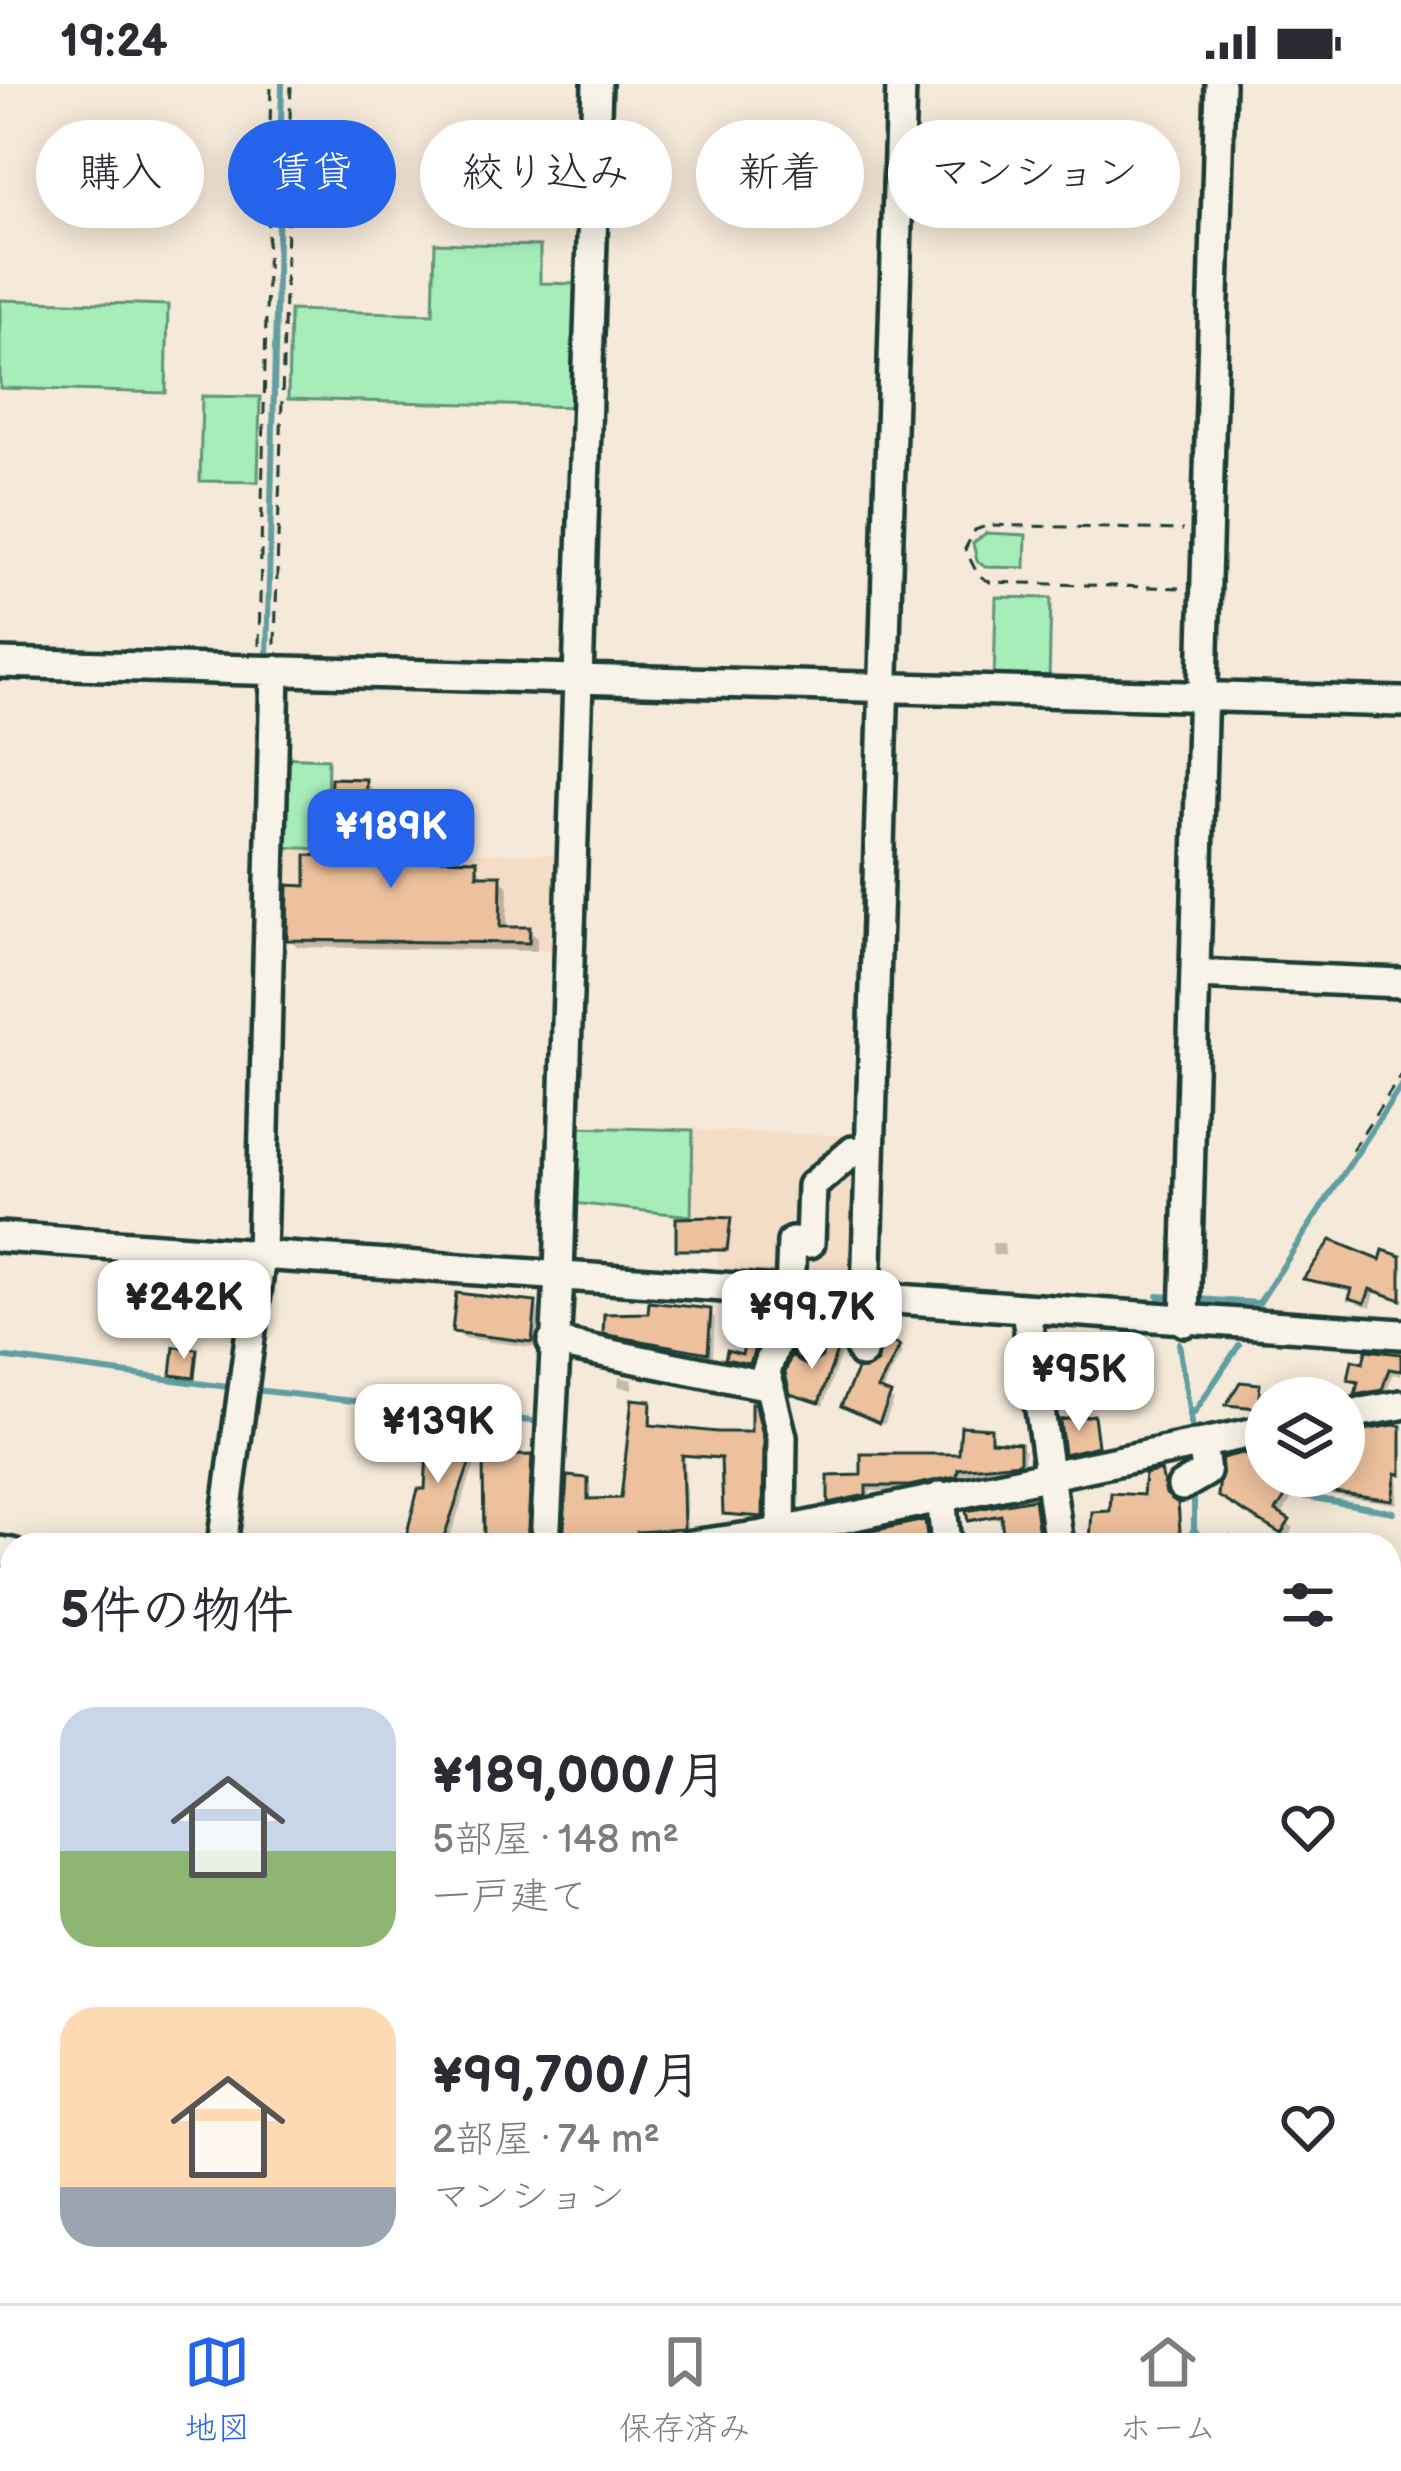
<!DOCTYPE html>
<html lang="ja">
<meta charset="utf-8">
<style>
:root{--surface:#fff;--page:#f7f7f7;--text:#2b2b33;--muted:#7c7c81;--line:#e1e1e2;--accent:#2563eb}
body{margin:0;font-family:"Balsamiq Sans","Klee One",sans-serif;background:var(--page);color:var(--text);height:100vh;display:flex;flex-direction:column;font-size:45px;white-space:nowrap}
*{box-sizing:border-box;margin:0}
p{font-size:39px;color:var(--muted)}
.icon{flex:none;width:66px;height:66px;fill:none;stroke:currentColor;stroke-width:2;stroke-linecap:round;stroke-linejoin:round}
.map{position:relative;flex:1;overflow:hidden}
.side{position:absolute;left:0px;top:1449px;width:1401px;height:771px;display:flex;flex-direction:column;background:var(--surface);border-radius:36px 36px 0 0;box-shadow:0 6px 30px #0003}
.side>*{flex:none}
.guide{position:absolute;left:36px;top:36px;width:1329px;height:108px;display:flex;gap:24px}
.tools{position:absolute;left:1245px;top:1293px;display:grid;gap:24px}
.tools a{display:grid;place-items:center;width:120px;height:120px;border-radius:50%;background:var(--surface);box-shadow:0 6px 30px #0003;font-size:60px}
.price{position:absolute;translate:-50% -102px;padding:0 27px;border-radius:24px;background:#fff;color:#222;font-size:39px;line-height:78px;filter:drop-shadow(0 3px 6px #0008)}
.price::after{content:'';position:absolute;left:50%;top:72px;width:36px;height:27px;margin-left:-18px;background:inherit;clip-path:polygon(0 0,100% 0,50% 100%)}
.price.active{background:var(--accent);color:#fff}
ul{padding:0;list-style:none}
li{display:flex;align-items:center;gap:36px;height:300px;padding:0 60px}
li span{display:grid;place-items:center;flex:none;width:336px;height:240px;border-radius:36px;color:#555}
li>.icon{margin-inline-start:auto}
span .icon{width:144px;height:144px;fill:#fffc;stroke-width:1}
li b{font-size:51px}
h2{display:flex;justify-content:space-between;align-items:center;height:144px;padding:0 60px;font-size:51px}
.chip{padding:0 42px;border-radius:54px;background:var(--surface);box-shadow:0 6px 30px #0003;font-size:42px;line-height:108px}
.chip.active{background:var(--accent);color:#fff}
.status{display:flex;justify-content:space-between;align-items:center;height:84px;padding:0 60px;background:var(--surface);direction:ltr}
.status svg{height:33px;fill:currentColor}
.tabs{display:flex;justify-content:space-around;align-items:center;height:168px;border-top:3px solid var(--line);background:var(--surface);font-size:33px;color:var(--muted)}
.tabs a{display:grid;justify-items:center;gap:6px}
.tabs .active{color:var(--accent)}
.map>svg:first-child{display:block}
.built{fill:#f3ddc7}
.green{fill:#a6edba;stroke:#629577;stroke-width:3}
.shadow{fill:#0003}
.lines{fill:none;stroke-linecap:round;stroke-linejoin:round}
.stream{stroke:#619ea1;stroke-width:6}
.building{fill:#edc19d;stroke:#1f3d34;stroke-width:3}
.minor-casing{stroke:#1f3d34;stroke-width:36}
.path{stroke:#1f3d34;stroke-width:3;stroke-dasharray:12 9;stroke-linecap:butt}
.minor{stroke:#f7f3e8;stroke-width:27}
</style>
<div class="status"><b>19:24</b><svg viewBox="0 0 49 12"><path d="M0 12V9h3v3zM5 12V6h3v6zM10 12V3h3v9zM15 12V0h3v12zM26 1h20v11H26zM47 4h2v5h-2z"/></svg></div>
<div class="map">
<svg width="1401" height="2219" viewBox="0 0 1401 2219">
<rect width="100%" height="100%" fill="#f5e9d9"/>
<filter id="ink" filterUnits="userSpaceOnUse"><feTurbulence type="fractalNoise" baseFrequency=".00833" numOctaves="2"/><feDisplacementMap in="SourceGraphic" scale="24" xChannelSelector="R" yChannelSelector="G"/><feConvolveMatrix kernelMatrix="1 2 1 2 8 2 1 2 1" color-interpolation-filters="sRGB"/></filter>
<g filter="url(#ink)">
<!-- built -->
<path class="built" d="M275,763L565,771L562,867L273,859Z
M693,1046L866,1052L862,1197L718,1187L719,1133L691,1132Z"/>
<!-- green -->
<path class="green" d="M435,159L540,162V199L579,200L575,323L288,315L290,226L433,230Z
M0,216L168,221L166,309L0,304Z
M202,312L260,313L258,398L200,397Z
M986,449L1026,451L1025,484L985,483L977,477L973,459Z
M996,513L1051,514L1049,600L994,599Z
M278,673L328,675L326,765L275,763Z
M575,1043L693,1046L691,1132L573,1119Z
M12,1705V2118L0,2131V1711Z
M836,2208H1049V2219H842Z"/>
<!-- shadow -->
<path class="shadow" d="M365,698L373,706L372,776L476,779L484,794H500L508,803L507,846H529L537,854V867L298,863L290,855L309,805L332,775Z
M730,1137L729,1168L679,1165Z
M992,1159H1004L1005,1171H993Z
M1401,1175V1217L1375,1209L1371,1223L1358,1219L1354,1208L1307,1195Z
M535,1221L542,1229L538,1264L463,1254L455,1247Z
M709,1228L715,1234L713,1273L612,1255L606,1249Z
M832,1251L842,1267L823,1322L793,1308L806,1284L825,1275Z
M756,1260L753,1281L728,1274L745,1273Z
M898,1265L902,1269L881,1309L894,1317L884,1341L849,1326L844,1322Z
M1401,1273V1292L1393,1290L1386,1309L1359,1310L1360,1300L1352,1295L1365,1282Z
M619,1293L632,1296V1306L618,1302Z
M1258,1303L1261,1326L1230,1321Z
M650,1319L653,1345L754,1351V1322L758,1326L767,1361L766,1435L726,1429L724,1376L685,1373L687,1448L640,1451V1461H565L586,1397L591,1418L624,1417Z
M1093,1335L1101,1366L1072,1373L1067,1368Z
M454,1339L460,1345L457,1374L475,1380L447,1461H406Z
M1401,1345L1397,1420L1297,1406L1280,1434L1294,1444L1288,1453L1228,1417L1225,1377L1266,1376V1392H1344V1360Z
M990,1347L995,1360L1019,1362L1025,1367L1024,1384L962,1390V1397L916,1407H870V1416L837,1423L831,1418L864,1394L962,1373Z
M530,1374V1461H487Z
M1160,1389L1169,1416L1181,1426L1178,1461L1097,1459L1093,1455L1113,1429L1146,1414Z
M1033,1419L1043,1461H1007L1004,1435H970Z
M1230,1449L1245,1461H1218Z
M1389,1546L1397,1551L1401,1566L1389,1568Z
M1401,1639L1398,1662L1401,1738L1389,1713V1642Z
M1389,1911L1401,1938V1997L1389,2001Z
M106,2208H146L154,2216L164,2208H205L203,2219H100Z
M299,2208H358L350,2219H308Z
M488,2208H556L550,2219H486Z
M818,2208L828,2219H787L777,2211L771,2219H732L723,2210Z
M1326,2213L1331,2219L1298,2218Z"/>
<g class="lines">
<!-- stream -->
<path class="stream" d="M267,574L282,0
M1197,1215L1259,1219L1401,1002
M1160,1217L1158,1212L1174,1213
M1179,1259L1193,1352
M0,1273L235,1304
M255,1306L532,1337
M1194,1329L1239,1261
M1285,1409L1393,1428
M1194,1445L1205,1461
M1185,1461L1194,1445V1407
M0,1682L10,1633
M1389,1802L1398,1830"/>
</g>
<!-- building -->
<path class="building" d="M331,694L366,695L364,773L477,776V791H501L500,843H530L529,859L287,856L288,801L306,802V771L329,772Z
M713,1133L731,1134L727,1166H676V1134Z
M1331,1156L1380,1176L1383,1166L1401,1172V1216L1370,1205L1365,1219L1349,1214L1352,1205L1303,1195Z
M456,1209L536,1218L532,1258L452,1248Z
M649,1218L711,1225L708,1269L603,1250L604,1230L648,1229Z
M825,1246L834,1249L839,1261L819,1319L790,1310L785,1289L791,1271L806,1281L822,1273Z
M874,1250L900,1262L878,1305L891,1310L879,1339L841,1322L857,1286L877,1279Z
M746,1254L757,1257L750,1280L725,1275L727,1266L742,1270Z
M174,1263L197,1265L194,1294L171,1291Z
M1366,1266L1401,1270V1287L1389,1285L1382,1306L1355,1311L1358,1298L1348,1296L1352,1276L1363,1279Z
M1240,1298L1260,1300L1258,1324L1226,1321Z
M632,1315L651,1317L650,1341L717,1348H751V1319H755L764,1355L763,1433L723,1430L721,1374L682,1371L684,1445L637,1448L638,1461H563L567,1392L588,1394V1415L621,1414Z
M1094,1331L1098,1362L1064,1370L1060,1336Z
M429,1333L456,1336L452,1371L472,1372L441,1461H404L418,1405H425Z
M1393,1341L1401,1342V1391L1396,1389L1392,1416L1292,1402L1276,1427L1290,1436L1281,1450L1218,1412L1222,1374L1242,1369L1265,1376L1266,1392H1344L1353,1348Z
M961,1342L991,1344V1357L1020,1359V1379L958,1385L957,1392L909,1402H866V1411L828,1419V1392L861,1391V1370H959Z
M532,1371L527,1461H484L483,1372Z
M1161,1386L1166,1410L1178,1419L1181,1461L1090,1456L1092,1428L1110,1427L1111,1409L1143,1411L1145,1390Z
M1034,1415L1040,1458L1004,1460L1001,1431L968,1437L966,1427Z
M925,1436L928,1461H828V1456Z"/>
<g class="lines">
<!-- minor casing -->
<g class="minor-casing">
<path id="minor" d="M0,579L1401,618
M1196,890L1401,899
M0,1153L1401,1250
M790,1209L792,1158L810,1159L812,1102L853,1067L870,1068
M838,1213L862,1269
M866,1215L901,0
M1026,1226L1059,1461
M1185,1238L1220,0
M552,1258L770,1302
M807,1263V1218
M1344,1331L1401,1321
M1182,1402L1206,1388L1202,1359
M941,1412L946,1461
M781,1447L782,1353L766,1288L782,1241L816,1211
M222,1461L261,1172L275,586
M545,1461L559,1191L597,0
M691,1461L763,1451L1266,1346
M0,1467L12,1469
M0,1622L12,1624
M1389,1756L1401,1757
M1389,1836L1401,1872
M1389,2120L1401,2121
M19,2208L35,2219
M1086,2208L1091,2219
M1345,2208L1347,2219
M217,2219L229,2208
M462,2219L471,2208"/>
</g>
<!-- path -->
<path class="path" d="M1180,504L990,498L978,491L965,465L975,446L989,441L1183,446
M275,560L291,0
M259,562L271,0
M1352,1067L1401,991
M1390,1780L1401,1813
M0,1861L12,1866
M0,1993L12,1978
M665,2208L672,2219
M1253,2208L1255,2219"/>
<!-- minor -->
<use href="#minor" class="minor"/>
</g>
</g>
</svg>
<div class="tools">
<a><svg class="icon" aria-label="layers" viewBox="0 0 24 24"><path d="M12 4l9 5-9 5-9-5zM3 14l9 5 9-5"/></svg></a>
</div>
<b class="price active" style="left:391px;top:807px">¥189K</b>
<b class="price" style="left:184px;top:1278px">¥242K</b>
<b class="price" style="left:812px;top:1288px">¥99.7K</b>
<b class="price" style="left:1079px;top:1350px">¥95K</b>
<b class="price" style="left:438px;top:1402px">¥139K</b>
<div class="guide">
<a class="chip">購入</a>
<a class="chip active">賃貸</a>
<a class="chip">絞り込み</a>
<a class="chip">新着</a>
<a class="chip">マンション</a>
</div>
<section class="side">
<h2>5件の物件<svg class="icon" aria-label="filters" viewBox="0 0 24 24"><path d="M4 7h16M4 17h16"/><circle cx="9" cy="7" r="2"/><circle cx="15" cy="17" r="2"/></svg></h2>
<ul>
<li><span style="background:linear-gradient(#c9d6e8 60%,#8fb573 0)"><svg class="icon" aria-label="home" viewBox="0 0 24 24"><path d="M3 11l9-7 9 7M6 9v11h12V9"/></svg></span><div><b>¥189,000/月</b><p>5部屋 · 148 m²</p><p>一戸建て</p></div><svg class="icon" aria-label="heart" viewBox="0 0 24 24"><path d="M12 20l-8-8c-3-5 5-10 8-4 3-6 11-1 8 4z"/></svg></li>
<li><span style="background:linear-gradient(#ffd9b3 75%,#9aa5b1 0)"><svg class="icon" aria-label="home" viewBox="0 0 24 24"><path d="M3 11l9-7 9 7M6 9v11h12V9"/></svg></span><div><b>¥99,700/月</b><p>2部屋 · 74 m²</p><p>マンション</p></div><svg class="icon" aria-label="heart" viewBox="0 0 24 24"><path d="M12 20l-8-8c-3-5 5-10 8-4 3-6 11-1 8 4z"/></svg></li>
</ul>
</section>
</div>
<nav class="tabs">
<a class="active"><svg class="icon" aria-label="map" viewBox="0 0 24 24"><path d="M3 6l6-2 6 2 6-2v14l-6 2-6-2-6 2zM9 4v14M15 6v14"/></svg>地図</a>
<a><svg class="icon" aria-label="saved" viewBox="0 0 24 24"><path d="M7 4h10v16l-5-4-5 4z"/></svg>保存済み</a>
<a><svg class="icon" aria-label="home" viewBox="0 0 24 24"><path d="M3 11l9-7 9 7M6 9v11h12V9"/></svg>ホーム</a>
</nav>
